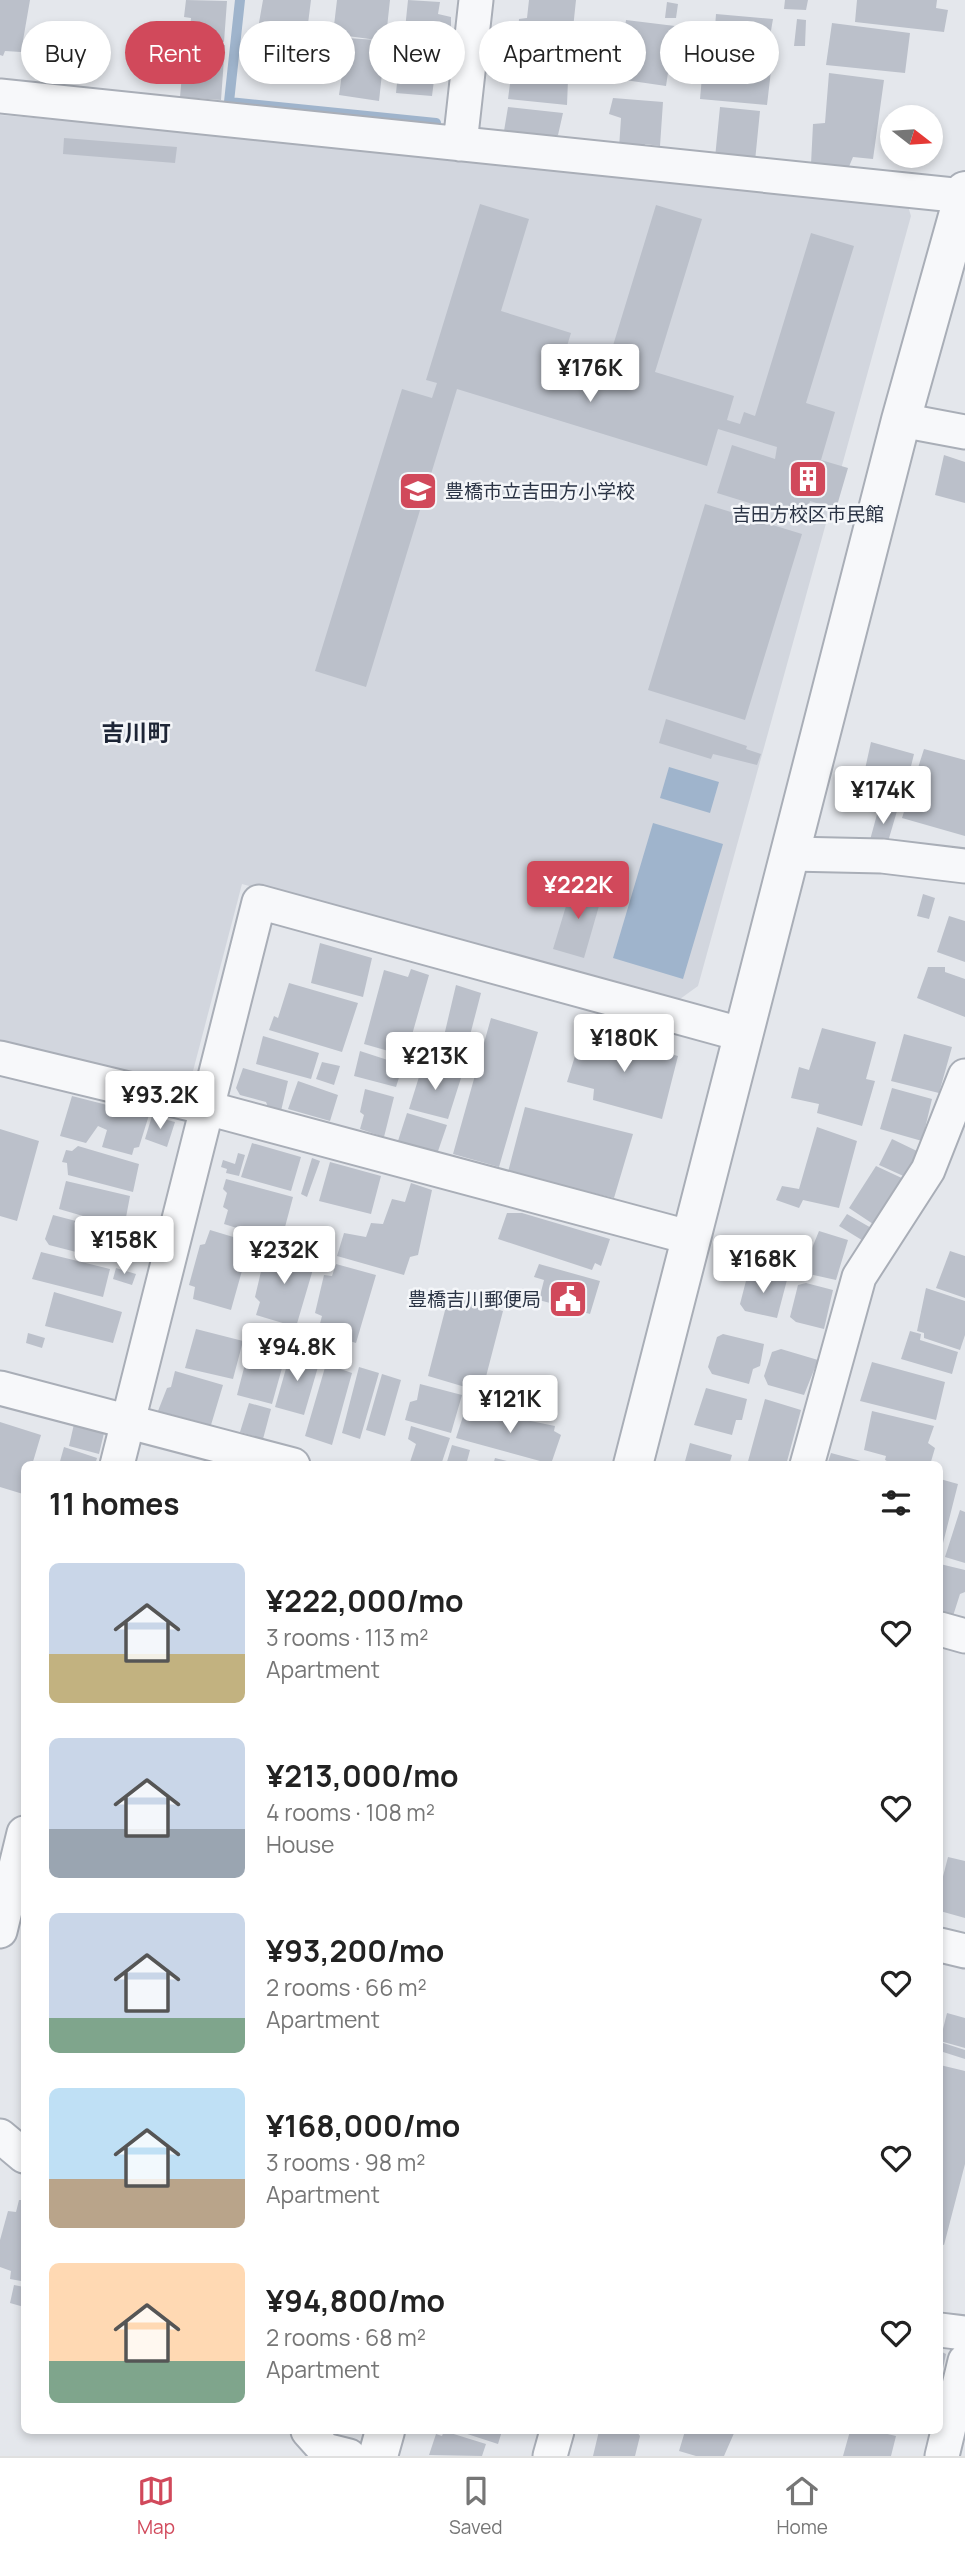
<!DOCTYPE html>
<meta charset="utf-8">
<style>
:root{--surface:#fff;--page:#f2f2f2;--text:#222;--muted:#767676;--line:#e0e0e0;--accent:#d1495b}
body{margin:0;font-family:Manrope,"Noto Sans JP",sans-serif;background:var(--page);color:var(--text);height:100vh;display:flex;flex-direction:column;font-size:26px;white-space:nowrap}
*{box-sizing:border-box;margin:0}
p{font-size:23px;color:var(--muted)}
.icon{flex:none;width:38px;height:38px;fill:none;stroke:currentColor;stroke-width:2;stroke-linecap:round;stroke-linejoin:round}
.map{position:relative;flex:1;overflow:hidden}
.panel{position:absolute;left:21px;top:1461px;width:922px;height:973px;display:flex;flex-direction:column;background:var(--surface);border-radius:10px;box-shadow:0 4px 10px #0003}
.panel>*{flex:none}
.guide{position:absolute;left:21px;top:21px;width:924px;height:63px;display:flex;gap:14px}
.needle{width:46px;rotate:107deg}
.tools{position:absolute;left:880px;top:105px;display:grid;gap:14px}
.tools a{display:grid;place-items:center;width:63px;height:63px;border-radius:50%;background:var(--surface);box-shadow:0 4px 10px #0003;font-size:35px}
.price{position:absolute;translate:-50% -60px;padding:0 16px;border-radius:7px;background:#fff;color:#222;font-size:23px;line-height:46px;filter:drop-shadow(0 2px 4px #0008)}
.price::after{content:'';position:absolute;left:50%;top:42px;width:21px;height:16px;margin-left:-10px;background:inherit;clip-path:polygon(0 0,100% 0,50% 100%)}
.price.on{background:var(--accent);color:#fff}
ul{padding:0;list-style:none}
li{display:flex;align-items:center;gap:21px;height:175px;padding:0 28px}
li span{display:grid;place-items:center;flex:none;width:196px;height:140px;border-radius:10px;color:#555}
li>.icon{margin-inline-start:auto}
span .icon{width:84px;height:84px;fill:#fffc;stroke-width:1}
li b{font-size:30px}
h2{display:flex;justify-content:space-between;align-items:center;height:84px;padding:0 28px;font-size:30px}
.tag{padding:0 24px;border-radius:32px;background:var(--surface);box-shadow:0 4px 10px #0003;font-size:24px;line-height:63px}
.tag.on{background:var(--accent);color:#fff}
.dock{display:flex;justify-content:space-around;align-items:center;height:98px;border-top:2px solid var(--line);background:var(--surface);font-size:19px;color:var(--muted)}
.dock a{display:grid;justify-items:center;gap:4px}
.dock .on{color:var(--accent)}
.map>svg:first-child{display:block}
.built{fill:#d2d6de}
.water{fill:#9fb4cc}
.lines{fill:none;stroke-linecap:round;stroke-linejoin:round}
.stream{stroke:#9fb4cc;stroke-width:10}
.building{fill:#bbc0ca}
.minor-casing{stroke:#a9aeb7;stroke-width:37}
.tertiary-casing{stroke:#a9aeb7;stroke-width:42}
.minor{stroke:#f7f8fa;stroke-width:33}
.tertiary{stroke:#f7f8fa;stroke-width:38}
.labels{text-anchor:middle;stroke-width:5;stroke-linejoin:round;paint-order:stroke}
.poi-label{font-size:19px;fill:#2b3445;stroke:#f4f6f9;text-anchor:start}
.quarter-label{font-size:23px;font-weight:bold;fill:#1d2536;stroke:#f4f6f9}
</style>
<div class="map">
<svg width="965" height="2456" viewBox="0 0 965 2456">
<rect width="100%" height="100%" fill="#e4e7ec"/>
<!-- built -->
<path class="built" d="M0,115L428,152L907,203L911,216L698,986L680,999L242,884L187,1094L0,1046Z"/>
<!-- water -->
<path class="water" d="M669,767L719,782L710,813L660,798Z
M653,823L723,844L683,979L613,958Z"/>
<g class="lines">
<!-- stream -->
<path class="stream" d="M240,0L229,102L436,123"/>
</g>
<!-- building -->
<path class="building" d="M0,0H30L21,52L5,51L3,56L0,55Z
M186,0L227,1L224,42L189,38L191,18L184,17Z
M263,0H311L304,55L274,52L271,64L247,62L251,35L257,34Z
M337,0H390L379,101L339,95L347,38L377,40L333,34Z
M408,0L440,2L438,14L451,17V33L439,31L436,51L403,49Z
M529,0H576L572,38L518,34L519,19L527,18Z
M785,0H808L806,10L784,9Z
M857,0H937L936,8L948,10L944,32L855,22Z
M667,2L678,4L676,18H665Z
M716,14L773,19L768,48L714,42Z
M797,19L806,20L805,46H794Z
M626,20L675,26L666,86L618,79Z
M832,23L910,33L905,73L826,65Z
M514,40L571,47L567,72L511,67Z
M185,41L225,45L221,100L180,97Z
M400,53L437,57L432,96L396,93Z
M704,54L772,62L767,105L700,99Z
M829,73L884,80L873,159L853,157L848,169L811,164L813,124L825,123Z
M511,76L568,80L567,105L508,99Z
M613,98L663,102L660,146L645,144L643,150L619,148L621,118L609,114Z
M508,107L563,113L558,135L545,138L504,131Z
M720,107L760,111L755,161L715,158Z
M64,138L177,147L175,163L63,154Z
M480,204L529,219L501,311L571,333L558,375L600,388L656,205L702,219L655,372L734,396L727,420L740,424L744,412L755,416L811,233L854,246L806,403L835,412L821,460L848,468L836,509L810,501L805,520L717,493L732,445L775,459L777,447L718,429L707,466L457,389L366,687L315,671L402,389L432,398L437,383L426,380Z
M944,455L965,462V503L935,495Z
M705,504L802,534L745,720L648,690Z
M666,719L747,746L746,749L761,754L757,765L713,754L711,759L659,743Z
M871,742L914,754L901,807L860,792Z
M924,749L965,760V836L902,818Z
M879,807L897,811L887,845L870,840Z
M573,883L603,892L584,958L553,949Z
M923,894L935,898L929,919L917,916Z
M949,916L965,921V962L937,952Z
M320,943L372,958L363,997L311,983Z
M928,967H945V972L965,979V1017L917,998Z
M411,969L429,975L406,1056L364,1044L384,970L408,977Z
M289,983L358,1003L342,1052L269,1030L274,1016L278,1018Z
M456,985L481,993L468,1043L444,1036Z
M491,1018L538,1032L499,1167L453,1154Z
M822,1028L876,1042L866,1079L875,1081L862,1126L817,1113L819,1104L791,1098L799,1067L809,1070Z
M583,1030L678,1056L662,1119L593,1100L594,1089L567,1082Z
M419,1034L464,1047L460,1065L414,1053Z
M904,1034L952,1047L939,1093L891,1081Z
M263,1036L319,1053L311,1079L256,1064Z
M360,1051L403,1065L396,1087L354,1076Z
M322,1062L340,1066L334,1085L316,1079Z
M423,1064L461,1078L448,1119L409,1109Z
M243,1068L288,1081L281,1111L268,1107L266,1102L240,1095L236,1088Z
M298,1081L338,1095L330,1121L288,1109Z
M892,1088L932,1099L922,1141L880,1129Z
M365,1089L394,1097L384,1137L360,1129L364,1115L360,1112Z
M72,1096L111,1106V1110L130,1116L134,1111L149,1115L139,1147L134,1148L132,1155L102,1147L107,1130L98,1126L86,1143L60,1136Z
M525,1107L633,1134L614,1198L508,1172Z
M407,1113L447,1125L436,1157L397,1144Z
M152,1116L175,1122L167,1147L145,1139Z
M817,1127L857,1141L839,1208L803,1200L799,1208L776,1200L782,1186L799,1189Z
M0,1129L39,1141L17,1221L0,1216Z
M892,1139L919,1152L910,1179L879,1165Z
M252,1143L301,1157L291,1191L241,1177Z
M78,1146L139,1164L133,1192L68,1175L67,1163L62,1162L66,1150L72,1151Z
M238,1153L245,1155L239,1176L226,1173L227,1169L221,1167L223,1160L235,1164Z
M312,1158L320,1161L307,1197L301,1194Z
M330,1162L381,1176L371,1214L319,1201Z
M876,1166L906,1180L879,1228L849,1208Z
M226,1179L293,1197L281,1242L224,1224L228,1210L223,1207L227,1193L223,1189Z
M66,1181L130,1196L124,1228L59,1209Z
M411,1183L432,1190L418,1255L410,1257L404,1275L337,1256L344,1233L366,1237L371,1223L383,1224L392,1199L405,1202Z
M507,1213H522L610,1239L601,1266L595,1263L592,1270L498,1239Z
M847,1214L873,1229L865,1242L839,1226Z
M53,1215L114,1231L107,1260L49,1245L45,1239Z
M210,1230L250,1242L231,1310L193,1299L195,1287L189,1285L200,1245L205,1244Z
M819,1231L848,1240L836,1280L800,1272L806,1253H810Z
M275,1245L316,1259L296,1327L256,1315L260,1302L255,1297L263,1263L268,1265Z
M950,1251L965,1256V1298L936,1288Z
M41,1252L110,1269L103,1297L32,1279Z
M336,1264L376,1275L356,1343L318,1331L322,1316L315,1313L324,1275L332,1276Z
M539,1264L600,1281L590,1314L539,1300L544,1280L534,1277Z
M116,1268L136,1274L132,1285L113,1279Z
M753,1274L787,1280L777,1318L745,1311L740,1304L747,1277Z
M806,1283L833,1290L824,1329L796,1322L790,1317L798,1285Z
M926,1288L965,1301V1335L960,1350L924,1338V1333L917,1331Z
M54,1292L122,1312L113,1343L45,1326Z
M449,1295L503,1311L482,1392L428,1376Z
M196,1329L243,1341L233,1379L185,1368Z
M910,1331L921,1334L920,1340L958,1352L952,1374L901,1359Z
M28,1333L45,1338L42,1348L26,1343Z
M723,1334L764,1344L760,1366L753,1369L749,1384L712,1374L708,1367L717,1337Z
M251,1341L287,1350L272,1404L237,1395Z
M781,1349L818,1360L804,1395L768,1385L764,1376L772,1352Z
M291,1351L320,1360L304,1415L275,1407Z
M872,1362L945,1382L936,1420L860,1401Z
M326,1364L352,1373L332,1445L305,1436Z
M359,1367L379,1373L360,1439L342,1433Z
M175,1371L223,1385L211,1425L158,1411L167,1388L171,1387Z
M382,1374L401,1380L385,1436L366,1430Z
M420,1384L462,1395L451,1433L405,1420L410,1402L417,1400Z
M706,1388L747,1399L742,1420H736L732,1435L694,1425Z
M765,1399L801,1410L786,1465H747Z
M249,1403L271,1409L263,1439L240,1432Z
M466,1407L513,1421L516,1418L555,1426L554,1431L561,1435L551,1464L456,1438Z
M872,1411L934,1426L928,1443L935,1448L930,1465H894L885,1460L886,1456L864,1450Z
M0,1422L41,1435L32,1465H24L23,1494L0,1487Z
M74,1424L104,1433L99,1454L69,1446Z
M411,1426L450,1438L441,1465H409L416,1444L408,1439Z
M690,1443L732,1455L729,1465H684Z
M452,1445L470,1450L466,1465H446Z
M64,1447L97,1458L95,1465H59Z
M831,1453L872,1464V1465H827Z
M495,1458L519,1464V1465H493Z
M940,1479L958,1484L940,1555Z
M960,1510L965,1512V1563L945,1557Z
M940,1564L965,1570V1592L960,1594L953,1616L940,1612Z
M948,1857L965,1861V1918L940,1911V1888Z
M947,2013L965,2018V2048L940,2041Z
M940,2042L965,2050V2059L940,2051Z
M940,2065L965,2071V2164L944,2245L940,2244Z
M19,2200H24V2275L21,2281L10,2279L11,2271L0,2267V2240L8,2211L16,2212Z
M14,2285L24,2287V2307L10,2303Z
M940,2351L946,2354L941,2378H940Z
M444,2431L486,2444L482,2456L429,2455L436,2434L442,2436Z
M458,2431H502L498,2444Z
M599,2431L637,2432L640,2436L635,2456H593Z
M685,2431H735L724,2456H696L679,2451Z
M850,2431H875L896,2436L891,2456H843Z"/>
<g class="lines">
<!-- minor casing -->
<g class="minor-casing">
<path id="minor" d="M0,96L964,196
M460,144L476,0
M901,420L965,432
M791,854L882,856L965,866
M0,1058L207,1108L692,1238
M0,1388L293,1465
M117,1465L259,902L744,1035
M807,1465L859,1277L928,1170L965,1076
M940,1629L965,1636
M0,1931L24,1833
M940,1945L965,1951
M0,2136L24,2156
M940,2330L965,2333
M308,2431L325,2450L349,2456
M550,2456L557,2431
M942,2456L965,2361"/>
</g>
<!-- tertiary casing -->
<g class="tertiary-casing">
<path id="tertiary" d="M633,1465L901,420L965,191
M378,2456L385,2431"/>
</g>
<!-- minor -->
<use href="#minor" class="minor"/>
<!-- tertiary -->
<use href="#tertiary" class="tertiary"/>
</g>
<!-- icons -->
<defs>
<g id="building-square" transform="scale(2.0125)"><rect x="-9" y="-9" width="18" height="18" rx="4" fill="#d1495b" stroke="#f4f6f9"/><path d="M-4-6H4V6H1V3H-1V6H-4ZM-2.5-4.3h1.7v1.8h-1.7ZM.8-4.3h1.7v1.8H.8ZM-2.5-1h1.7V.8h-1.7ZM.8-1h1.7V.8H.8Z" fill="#fff"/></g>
<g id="school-square" transform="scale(2.0125)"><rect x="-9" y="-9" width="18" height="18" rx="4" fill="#d1495b" stroke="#f4f6f9"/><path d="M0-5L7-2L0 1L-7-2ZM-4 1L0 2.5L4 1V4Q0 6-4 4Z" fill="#fff"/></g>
<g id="civic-square" transform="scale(2.0125)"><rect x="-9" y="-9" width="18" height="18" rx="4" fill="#d1495b" stroke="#f4f6f9"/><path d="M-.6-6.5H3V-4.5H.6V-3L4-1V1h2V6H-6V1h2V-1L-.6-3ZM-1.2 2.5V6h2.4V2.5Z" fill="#fff"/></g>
</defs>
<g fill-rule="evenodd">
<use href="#building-square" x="808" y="479"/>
<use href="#school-square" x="418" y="491"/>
<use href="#civic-square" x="568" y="1299"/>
</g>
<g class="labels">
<!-- poi labels -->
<g class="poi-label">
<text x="445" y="498">豊橋市立吉田方小学校</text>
<text x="808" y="521" text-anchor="middle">吉田方校区市民館</text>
<text x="541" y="1306" text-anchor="end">豊橋吉川郵便局</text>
</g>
<!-- quarter labels -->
<g class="quarter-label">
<text x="136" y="741">吉川町</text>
</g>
</g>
</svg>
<div class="tools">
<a><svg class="needle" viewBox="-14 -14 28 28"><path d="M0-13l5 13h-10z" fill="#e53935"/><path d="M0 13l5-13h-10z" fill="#767676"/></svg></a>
</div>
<b class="price" style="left:590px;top:404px">¥176K</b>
<b class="price" style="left:883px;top:826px">¥174K</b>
<b class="price on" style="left:578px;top:921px">¥222K</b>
<b class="price" style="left:624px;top:1074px">¥180K</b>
<b class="price" style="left:435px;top:1092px">¥213K</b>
<b class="price" style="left:160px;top:1131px">¥93.2K</b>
<b class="price" style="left:124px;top:1276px">¥158K</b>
<b class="price" style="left:284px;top:1286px">¥232K</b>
<b class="price" style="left:763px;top:1295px">¥168K</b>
<b class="price" style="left:297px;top:1383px">¥94.8K</b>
<b class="price" style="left:510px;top:1435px">¥121K</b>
<div class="guide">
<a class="tag">Buy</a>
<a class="tag on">Rent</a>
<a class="tag">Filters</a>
<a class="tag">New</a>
<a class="tag">Apartment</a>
<a class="tag">House</a>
</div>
<section class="panel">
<h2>11 homes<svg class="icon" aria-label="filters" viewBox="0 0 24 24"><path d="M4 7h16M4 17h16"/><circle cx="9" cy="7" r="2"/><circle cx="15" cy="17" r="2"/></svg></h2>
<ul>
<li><span style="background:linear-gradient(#c9d6e8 65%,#c2b280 0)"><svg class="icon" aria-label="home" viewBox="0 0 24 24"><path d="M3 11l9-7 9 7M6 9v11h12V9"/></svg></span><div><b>¥222,000/mo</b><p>3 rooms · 113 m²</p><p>Apartment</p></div><svg class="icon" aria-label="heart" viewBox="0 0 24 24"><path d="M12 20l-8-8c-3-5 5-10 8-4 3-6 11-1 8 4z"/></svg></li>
<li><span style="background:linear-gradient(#c9d6e8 65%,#9aa5b1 0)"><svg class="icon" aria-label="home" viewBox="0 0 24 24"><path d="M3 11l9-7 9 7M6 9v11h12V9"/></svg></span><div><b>¥213,000/mo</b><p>4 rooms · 108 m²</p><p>House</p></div><svg class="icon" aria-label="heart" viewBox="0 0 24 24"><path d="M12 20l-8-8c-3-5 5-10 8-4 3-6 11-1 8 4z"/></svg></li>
<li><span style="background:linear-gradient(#c9d6e8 75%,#7fa58c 0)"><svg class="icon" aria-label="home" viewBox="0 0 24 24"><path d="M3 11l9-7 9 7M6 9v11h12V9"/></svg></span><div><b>¥93,200/mo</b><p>2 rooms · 66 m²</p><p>Apartment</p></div><svg class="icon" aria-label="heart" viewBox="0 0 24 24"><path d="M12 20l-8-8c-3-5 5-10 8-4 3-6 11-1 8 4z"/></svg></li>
<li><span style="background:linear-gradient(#bfe0f5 65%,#b9a48a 0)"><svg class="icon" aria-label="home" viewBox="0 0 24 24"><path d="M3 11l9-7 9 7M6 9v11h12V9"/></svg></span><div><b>¥168,000/mo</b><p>3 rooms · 98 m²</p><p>Apartment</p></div><svg class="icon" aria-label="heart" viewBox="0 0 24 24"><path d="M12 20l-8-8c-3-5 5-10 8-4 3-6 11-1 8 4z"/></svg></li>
<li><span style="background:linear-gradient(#ffd9b3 70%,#7fa58c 0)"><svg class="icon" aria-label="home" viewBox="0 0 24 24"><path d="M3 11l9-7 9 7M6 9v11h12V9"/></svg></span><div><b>¥94,800/mo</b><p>2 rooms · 68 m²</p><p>Apartment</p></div><svg class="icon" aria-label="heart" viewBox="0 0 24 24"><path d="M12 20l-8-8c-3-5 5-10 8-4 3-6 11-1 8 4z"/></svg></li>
</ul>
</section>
</div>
<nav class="dock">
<a class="on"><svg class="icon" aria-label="map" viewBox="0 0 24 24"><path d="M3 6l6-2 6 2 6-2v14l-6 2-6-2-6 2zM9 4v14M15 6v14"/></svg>Map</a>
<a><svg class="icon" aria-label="saved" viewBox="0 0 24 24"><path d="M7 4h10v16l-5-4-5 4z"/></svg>Saved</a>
<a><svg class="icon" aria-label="home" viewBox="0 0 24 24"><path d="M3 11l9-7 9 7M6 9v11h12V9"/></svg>Home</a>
</nav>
